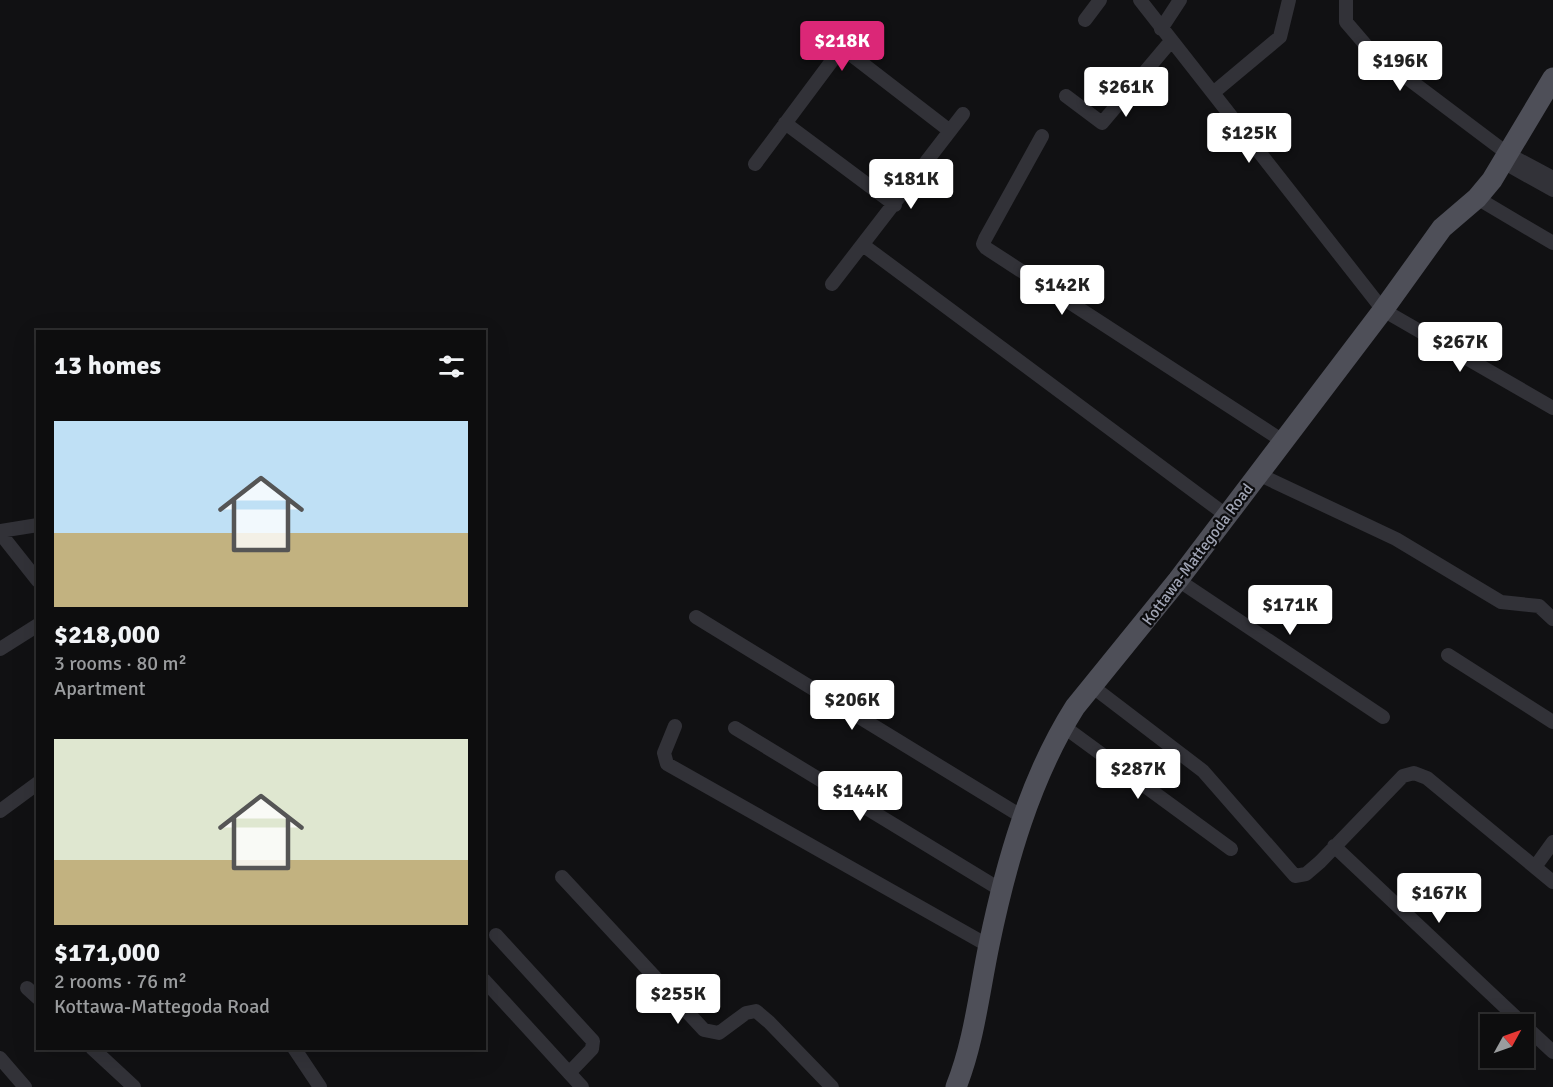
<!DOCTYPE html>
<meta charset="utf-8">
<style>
:root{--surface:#0d0d0e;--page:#161617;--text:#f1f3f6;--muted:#9a9c9e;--line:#2d2d2e;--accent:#db2777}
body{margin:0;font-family:Signika,sans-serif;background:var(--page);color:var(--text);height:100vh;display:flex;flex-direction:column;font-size:22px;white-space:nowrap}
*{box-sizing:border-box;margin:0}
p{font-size:20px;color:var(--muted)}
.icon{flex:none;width:33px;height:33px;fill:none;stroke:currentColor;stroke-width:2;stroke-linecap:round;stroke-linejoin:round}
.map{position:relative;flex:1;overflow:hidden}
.sheet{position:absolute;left:36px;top:330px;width:450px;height:720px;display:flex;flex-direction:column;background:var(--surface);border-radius:0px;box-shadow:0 6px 24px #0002,0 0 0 2px var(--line)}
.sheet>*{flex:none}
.needle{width:39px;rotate:50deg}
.buttons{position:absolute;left:1480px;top:1014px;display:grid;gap:12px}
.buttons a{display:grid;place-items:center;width:54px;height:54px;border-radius:0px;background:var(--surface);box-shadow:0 6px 24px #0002,0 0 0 2px var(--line);font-size:30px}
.price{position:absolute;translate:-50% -51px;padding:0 14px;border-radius:6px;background:#fff;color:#222;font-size:20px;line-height:39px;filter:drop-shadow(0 2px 3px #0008)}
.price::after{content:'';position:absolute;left:50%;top:36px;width:18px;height:14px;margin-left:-9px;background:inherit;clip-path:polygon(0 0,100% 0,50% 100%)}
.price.selected{background:var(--accent);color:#fff}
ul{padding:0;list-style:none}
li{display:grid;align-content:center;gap:12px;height:318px;padding:0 18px}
li span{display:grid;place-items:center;height:186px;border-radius:0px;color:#555}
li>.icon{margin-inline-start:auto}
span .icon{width:108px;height:108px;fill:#fffc;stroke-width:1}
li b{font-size:26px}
h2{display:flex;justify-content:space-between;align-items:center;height:72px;padding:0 18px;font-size:26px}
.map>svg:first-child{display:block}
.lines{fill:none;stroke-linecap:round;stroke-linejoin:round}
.minor{stroke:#323238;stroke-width:14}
.primary{stroke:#4e4f58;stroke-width:21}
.labels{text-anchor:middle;stroke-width:4.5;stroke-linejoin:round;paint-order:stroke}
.street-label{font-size:16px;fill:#a1a5b5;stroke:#0c0c0e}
</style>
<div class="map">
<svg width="1553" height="1087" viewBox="0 0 1553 1087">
<rect width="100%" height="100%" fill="#111113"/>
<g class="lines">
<!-- minor -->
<path class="minor" d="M1140,0L1383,310L1553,408
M1346,0V22L1370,50L1508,154L1553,178
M1085,20L1100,0
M1161,29L1180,0
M1213,93L1280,37L1289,0
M1066,96L1102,123L1171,41
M785,123L895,205
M1042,136L985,239L983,244L986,248L1283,441
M1503,162L1553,190
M755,164L840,50H845L950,131
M1477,198L1553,243
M863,245L1226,515
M832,284L963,114
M1258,474L1396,539L1501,602L1539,606L1553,619
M0,531L38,525
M0,533L38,581
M1178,580L1383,717
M696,617L1024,818
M0,649L38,625
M1448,655L1553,722
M1093,687L1203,771L1295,876L1306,874L1320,862L1403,776L1414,773L1427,778L1553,882
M675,726L664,753L667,764L989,946
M1063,726L1231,849
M735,728L1001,890
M0,811L38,783
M1334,846L1523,1024
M1535,867L1553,842
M562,877L704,1030L719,1033L746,1013L756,1011L769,1022L832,1087
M496,935L593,1041L592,1049L569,1073
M484,980L582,1087
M27,988L38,998
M1524,1025L1553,1052
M92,1048L134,1087
M294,1048L320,1087
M0,1058L25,1087"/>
<!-- primary -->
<path class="primary" d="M956,1087C974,1042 979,993 989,945C1006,863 1030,778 1075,707L1178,580L1383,310L1442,228L1477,198L1492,180L1553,78"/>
</g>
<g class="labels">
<!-- street labels -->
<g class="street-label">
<text transform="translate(1197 554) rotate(-53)" y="6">Kottawa-Mattegoda Road</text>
</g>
</g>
</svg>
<div class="buttons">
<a><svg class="needle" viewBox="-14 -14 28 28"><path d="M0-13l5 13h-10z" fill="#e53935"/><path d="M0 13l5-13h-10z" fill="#9a9c9e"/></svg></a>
</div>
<b class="price selected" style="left:842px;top:72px">$218K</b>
<b class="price" style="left:1400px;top:92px">$196K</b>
<b class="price" style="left:1126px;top:118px">$261K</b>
<b class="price" style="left:1249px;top:164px">$125K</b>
<b class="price" style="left:911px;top:210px">$181K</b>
<b class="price" style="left:1062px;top:316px">$142K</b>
<b class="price" style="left:1460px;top:373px">$267K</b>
<b class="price" style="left:1290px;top:636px">$171K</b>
<b class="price" style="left:852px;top:731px">$206K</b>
<b class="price" style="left:1138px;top:800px">$287K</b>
<b class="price" style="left:860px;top:822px">$144K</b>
<b class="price" style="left:1439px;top:924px">$167K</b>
<b class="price" style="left:678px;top:1025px">$255K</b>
<section class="sheet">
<h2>13 homes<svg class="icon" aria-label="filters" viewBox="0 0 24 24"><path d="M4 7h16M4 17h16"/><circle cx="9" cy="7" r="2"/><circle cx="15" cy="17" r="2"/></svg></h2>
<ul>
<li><span style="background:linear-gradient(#bfe0f5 60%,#c2b280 0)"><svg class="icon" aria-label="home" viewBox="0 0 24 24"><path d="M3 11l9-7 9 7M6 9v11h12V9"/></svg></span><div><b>$218,000</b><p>3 rooms · 80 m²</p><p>Apartment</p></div></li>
<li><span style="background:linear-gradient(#dfe7d0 65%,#c2b280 0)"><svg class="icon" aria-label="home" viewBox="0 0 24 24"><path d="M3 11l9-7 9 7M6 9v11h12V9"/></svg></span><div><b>$171,000</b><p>2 rooms · 76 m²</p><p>Kottawa-Mattegoda Road</p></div></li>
</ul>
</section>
</div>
